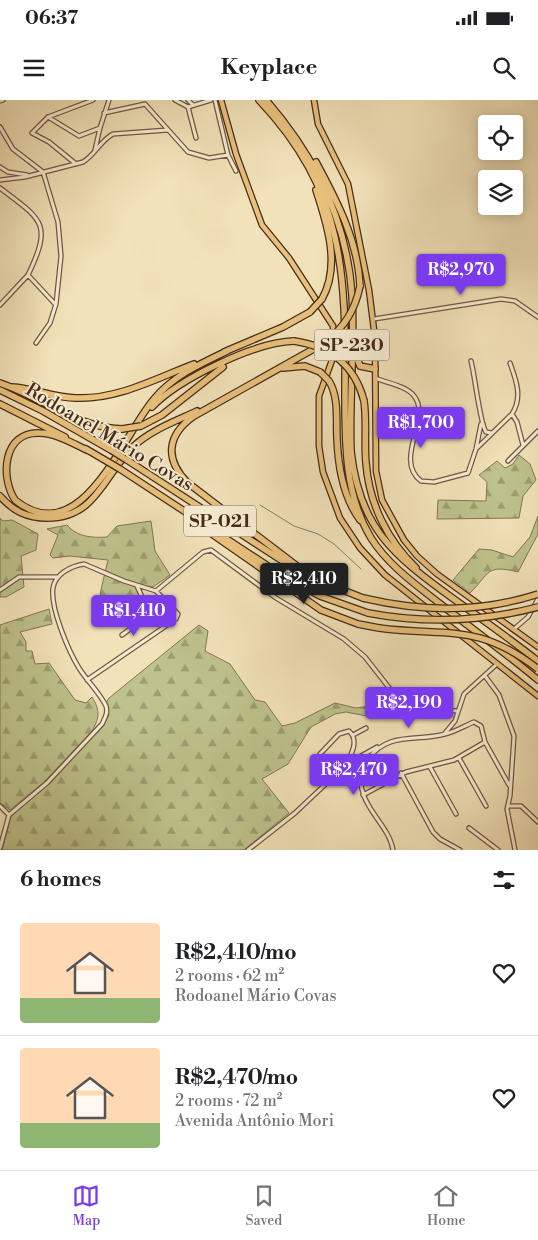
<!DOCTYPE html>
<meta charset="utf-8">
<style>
:root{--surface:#fff;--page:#f2f2f2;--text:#202124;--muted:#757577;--line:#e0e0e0;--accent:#7c3aed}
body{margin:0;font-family:"Libre Bodoni",serif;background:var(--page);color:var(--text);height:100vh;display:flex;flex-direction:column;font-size:19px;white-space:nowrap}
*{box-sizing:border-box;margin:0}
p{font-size:16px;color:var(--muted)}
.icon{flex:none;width:28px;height:28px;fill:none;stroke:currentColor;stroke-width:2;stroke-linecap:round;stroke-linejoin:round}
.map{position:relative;height:750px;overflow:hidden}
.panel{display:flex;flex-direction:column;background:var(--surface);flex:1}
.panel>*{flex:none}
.tools{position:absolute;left:478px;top:15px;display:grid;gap:10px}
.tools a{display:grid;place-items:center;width:45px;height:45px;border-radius:5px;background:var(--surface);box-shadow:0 2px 12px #0003;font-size:25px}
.price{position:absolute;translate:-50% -42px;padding:0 11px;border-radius:5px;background:var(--accent);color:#fff;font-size:16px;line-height:32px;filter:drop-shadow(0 1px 2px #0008)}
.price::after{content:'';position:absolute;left:50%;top:30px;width:15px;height:11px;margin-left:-8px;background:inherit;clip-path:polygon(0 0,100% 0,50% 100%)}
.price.current{background:#222;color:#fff}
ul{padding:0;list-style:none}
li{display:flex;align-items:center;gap:15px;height:125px;padding:0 20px}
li+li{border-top:1px solid var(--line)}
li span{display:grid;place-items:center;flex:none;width:140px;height:100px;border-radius:5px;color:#555}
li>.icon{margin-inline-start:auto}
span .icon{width:60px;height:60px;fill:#fffc;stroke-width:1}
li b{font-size:21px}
h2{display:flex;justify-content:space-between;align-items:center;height:60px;padding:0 20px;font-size:21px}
.status{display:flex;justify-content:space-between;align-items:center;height:35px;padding:0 25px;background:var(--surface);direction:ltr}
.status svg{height:14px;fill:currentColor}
header{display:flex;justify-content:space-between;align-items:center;height:65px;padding:0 20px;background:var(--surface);font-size:22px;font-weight:700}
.menu{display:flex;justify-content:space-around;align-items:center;height:70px;border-top:1px solid var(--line);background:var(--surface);font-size:14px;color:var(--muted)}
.menu a{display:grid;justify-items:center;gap:2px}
.menu .current{color:var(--accent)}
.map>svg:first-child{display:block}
.forest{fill:url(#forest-firs);stroke:#827654}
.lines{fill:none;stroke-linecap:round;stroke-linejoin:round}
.stream{stroke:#798471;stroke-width:1}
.minor-casing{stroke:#705943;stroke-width:5.5}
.primary-casing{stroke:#452b1c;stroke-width:7}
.motorway-casing{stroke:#452b1c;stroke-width:8}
.minor{stroke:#f7ecd2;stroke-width:3}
.primary{stroke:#e9c17c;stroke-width:4.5}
.motorway{stroke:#e9c17c;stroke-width:5.5}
.motorway-bridge-casing{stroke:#452b1c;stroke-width:8;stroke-linecap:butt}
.motorway-bridge{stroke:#e9c17c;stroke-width:5.5}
.labels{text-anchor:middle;stroke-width:4;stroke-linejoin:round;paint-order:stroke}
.shield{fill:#f7ecd2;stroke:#7a6553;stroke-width:1}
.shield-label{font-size:18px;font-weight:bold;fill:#452b1c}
.street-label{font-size:19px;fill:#452b1c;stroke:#f7ecd2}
</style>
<div class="status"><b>06:37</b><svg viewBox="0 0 49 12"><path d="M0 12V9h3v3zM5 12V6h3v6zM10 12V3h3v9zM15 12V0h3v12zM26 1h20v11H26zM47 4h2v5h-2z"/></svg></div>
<header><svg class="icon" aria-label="menu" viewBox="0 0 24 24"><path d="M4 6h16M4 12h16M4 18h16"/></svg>Keyplace<svg class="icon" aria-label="search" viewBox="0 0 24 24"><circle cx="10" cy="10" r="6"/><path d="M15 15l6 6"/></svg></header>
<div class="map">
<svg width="538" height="750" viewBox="0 0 538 750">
<defs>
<pattern id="forest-firs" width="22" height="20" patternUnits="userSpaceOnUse" patternTransform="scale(1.25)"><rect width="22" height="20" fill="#bec28c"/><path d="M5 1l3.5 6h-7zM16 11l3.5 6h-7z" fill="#9c9e72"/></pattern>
</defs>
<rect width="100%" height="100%" fill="#f2e2b9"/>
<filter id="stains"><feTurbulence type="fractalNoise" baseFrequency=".004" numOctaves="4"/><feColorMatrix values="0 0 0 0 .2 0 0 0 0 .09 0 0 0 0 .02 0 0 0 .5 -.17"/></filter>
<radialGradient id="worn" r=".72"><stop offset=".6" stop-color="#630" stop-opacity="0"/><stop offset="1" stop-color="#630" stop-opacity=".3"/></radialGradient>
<!-- forest -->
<path class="forest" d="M519,355L530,364L536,380L523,396L519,418L437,419L438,400L486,401L487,382L479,375L497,361L505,368L513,364Z
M538,416V434L518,472C486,464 490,473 470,493L453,480L479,449L492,450L513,457L530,437Z
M0,418L3,421L12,420L38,434L36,450L21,456L24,487L6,497H0Z
M151,421L155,451L170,475L153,487L139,486L138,492L144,504C129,511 111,507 100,494L108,460L70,456L53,458L50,455L58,435L47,429L67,425C77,437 92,438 107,437L117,426Z
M49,509L52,524L20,532L26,542V551H32L35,564L49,563L75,600L86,603L92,597C100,610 100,617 92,631L45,681L10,710L0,703V525Z
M199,525L208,531L205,551L230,564L255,600L265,602L282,626L295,623L335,603L356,608L370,606L377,618L346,612L335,614L311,627L288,664L262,679L289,713L244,750H2L11,716L48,684L103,626L109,615L106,603L109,598Z"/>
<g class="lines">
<!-- stream -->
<path class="stream" d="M260,405L294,426L318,434L334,444L361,469"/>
<!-- minor casing -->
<g class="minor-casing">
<path id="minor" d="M175,0L188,7L211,0
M188,0L193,5
M215,0L228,55L236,71
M0,1L3,0
M188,7L196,38
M104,13L145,4L188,52L209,58L228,55
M48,17L79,36L100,28
M0,27L13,49L43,72L58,122L61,156L56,204L50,223L36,243
M95,50L100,28L109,0
M76,64L49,42L32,33L48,17L93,0
M0,67L8,72L27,75
M0,80L25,77L83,62C95,55 100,41 113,34L168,30
M0,88C42,120 53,123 28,175L55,204
M0,205L28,175
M374,219L501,199L515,201L538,217
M471,261C475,276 480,324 486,332L492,333
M510,263C516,280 523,297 512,314
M375,278C387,283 407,286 414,296C432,317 393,360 421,381L434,382L468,373L476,349L481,324
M477,348L512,314L517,322L523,345
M508,361L538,331
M0,490L19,477H57
M156,491L203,452L211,450L276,498L344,539L365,557L394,594L422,608L457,611
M514,529L528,517L538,499
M122,535L150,514L137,486
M485,576L499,595L514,636L510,696L507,709L515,750
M445,633L455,621L464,594L497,564
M353,635L366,628
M485,642L509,685
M320,654L339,634L349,631C359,640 352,653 347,663
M459,658L486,706
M430,667L456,714
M401,673L433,732L440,739L460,750
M363,695L406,672L454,660L485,642L481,626L474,622C464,626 455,632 445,634C416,642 389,631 368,659C360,670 359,684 364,696C371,715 390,730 393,750
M0,706L9,715
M508,706H521L538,722
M9,715L47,683L102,624C105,618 108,613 106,606C100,593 87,581 79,568C69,552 50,508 53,488C55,474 71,466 84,464L124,481L156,491L178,514L176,519L87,580
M469,728L498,750
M0,748L9,715
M248,750L295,713L347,664L377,647"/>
</g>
<!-- primary casing -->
<g class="primary-casing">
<path id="primary" d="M221,0L236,54L262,125L289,158L333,226L335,252L319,296V346L323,372L340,418L360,448L385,475L538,596
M314,0L318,24L348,84L369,190L375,238L376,371L382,400L404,440L417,456L437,474L538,547"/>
</g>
<!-- motorway casing -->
<g class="motorway-casing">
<path id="motorway" d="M259,0C345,91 346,174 345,291C345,342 344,393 371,438C388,465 415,484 439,503C472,529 506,553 538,580
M266,0C314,55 347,121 352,195C355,247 349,299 351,351C359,427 393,455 451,497C480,518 510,539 538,561
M316,62C337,101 358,141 360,186
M316,90C327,124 341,165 322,199
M224,252L283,227L310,212
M355,253L360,266L375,269
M283,268L305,266L320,272
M329,281C339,297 336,320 337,338C338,366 343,397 360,420
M0,283C42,297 77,328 122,329
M12,287C34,288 54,298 76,298C117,300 157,278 194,264
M0,290L43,311L111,350
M364,301C367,321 364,342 366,363C369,403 387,440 416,468
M0,304L65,337
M152,307C179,279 255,242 294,241
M141,326L162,315L223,267
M86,349L103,359
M89,351C74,344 56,333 39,333C3,332 0,377 15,400C81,453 122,336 154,299C173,276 200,264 227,251
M127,360L295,469
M120,369L271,468L320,496L368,513
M0,396C13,411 27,418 47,418C97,418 103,375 134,346C151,330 176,321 197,311
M189,418L321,510L358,524L379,528
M312,478L363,498
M314,479L188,383C164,359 167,335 194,316L326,242"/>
</g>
<!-- minor -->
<use href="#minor" class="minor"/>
<!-- primary -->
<use href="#primary" class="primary"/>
<!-- motorway -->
<use href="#motorway" class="motorway"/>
<!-- motorway-bridge casing -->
<g class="motorway-bridge-casing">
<path id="motorway-bridge" d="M310,212L322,199
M294,241C329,246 355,265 364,301
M326,242C345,226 355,210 360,186
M320,272L329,281
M122,329L141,326
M111,350L127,360
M103,359L120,369
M363,498C423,512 479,513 538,494
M368,513C426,524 481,522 538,507
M379,528C448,537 477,522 538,569"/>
</g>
<!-- motorway-bridge -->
<use href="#motorway-bridge" class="motorway-bridge"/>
</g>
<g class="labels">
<!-- shield labels -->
<g class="shield">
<rect x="314.5" y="229.5" width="75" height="31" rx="4"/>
<rect x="184" y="405.5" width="72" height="31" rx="4"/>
</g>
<g class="shield-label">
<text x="352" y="251">SP-230</text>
<text x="220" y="427">SP-021</text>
</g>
<!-- street labels -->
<g class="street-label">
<text transform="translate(110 336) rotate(31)" y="7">Rodoanel Mário Covas</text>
</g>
</g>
<rect width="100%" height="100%" filter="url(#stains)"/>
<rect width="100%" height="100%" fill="url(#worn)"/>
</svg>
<div class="tools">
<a><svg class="icon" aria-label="locate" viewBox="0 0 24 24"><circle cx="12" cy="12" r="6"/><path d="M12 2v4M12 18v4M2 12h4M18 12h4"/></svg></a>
<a><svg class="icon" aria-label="layers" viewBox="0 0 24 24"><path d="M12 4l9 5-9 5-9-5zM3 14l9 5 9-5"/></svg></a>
</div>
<b class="price" style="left:461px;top:196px">R$2,970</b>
<b class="price" style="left:421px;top:349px">R$1,700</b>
<b class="price current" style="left:304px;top:505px">R$2,410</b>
<b class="price" style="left:134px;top:537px">R$1,410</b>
<b class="price" style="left:409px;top:629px">R$2,190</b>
<b class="price" style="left:354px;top:696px">R$2,470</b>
</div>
<section class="panel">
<h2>6 homes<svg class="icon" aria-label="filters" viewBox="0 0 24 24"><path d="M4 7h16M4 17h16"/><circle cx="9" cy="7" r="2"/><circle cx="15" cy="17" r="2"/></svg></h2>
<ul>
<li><span style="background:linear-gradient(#ffd9b3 75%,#8fb573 0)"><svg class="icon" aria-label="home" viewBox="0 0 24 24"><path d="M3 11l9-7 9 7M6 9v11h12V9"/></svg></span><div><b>R$2,410/mo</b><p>2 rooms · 62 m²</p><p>Rodoanel Mário Covas</p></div><svg class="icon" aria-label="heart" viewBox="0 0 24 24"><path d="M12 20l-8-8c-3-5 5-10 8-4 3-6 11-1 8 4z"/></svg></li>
<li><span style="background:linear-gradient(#ffd9b3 75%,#8fb573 0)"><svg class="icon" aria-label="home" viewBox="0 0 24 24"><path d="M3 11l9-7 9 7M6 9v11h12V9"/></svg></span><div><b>R$2,470/mo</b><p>2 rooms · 72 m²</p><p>Avenida Antônio Mori</p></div><svg class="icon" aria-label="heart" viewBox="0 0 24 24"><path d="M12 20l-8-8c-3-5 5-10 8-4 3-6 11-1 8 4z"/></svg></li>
</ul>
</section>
<nav class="menu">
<a class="current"><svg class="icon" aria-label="map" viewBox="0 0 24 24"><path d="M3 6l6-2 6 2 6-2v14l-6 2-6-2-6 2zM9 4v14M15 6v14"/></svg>Map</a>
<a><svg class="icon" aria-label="saved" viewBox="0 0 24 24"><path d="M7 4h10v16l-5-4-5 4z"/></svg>Saved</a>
<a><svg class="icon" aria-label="home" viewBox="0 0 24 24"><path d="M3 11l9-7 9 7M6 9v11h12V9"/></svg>Home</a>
</nav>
